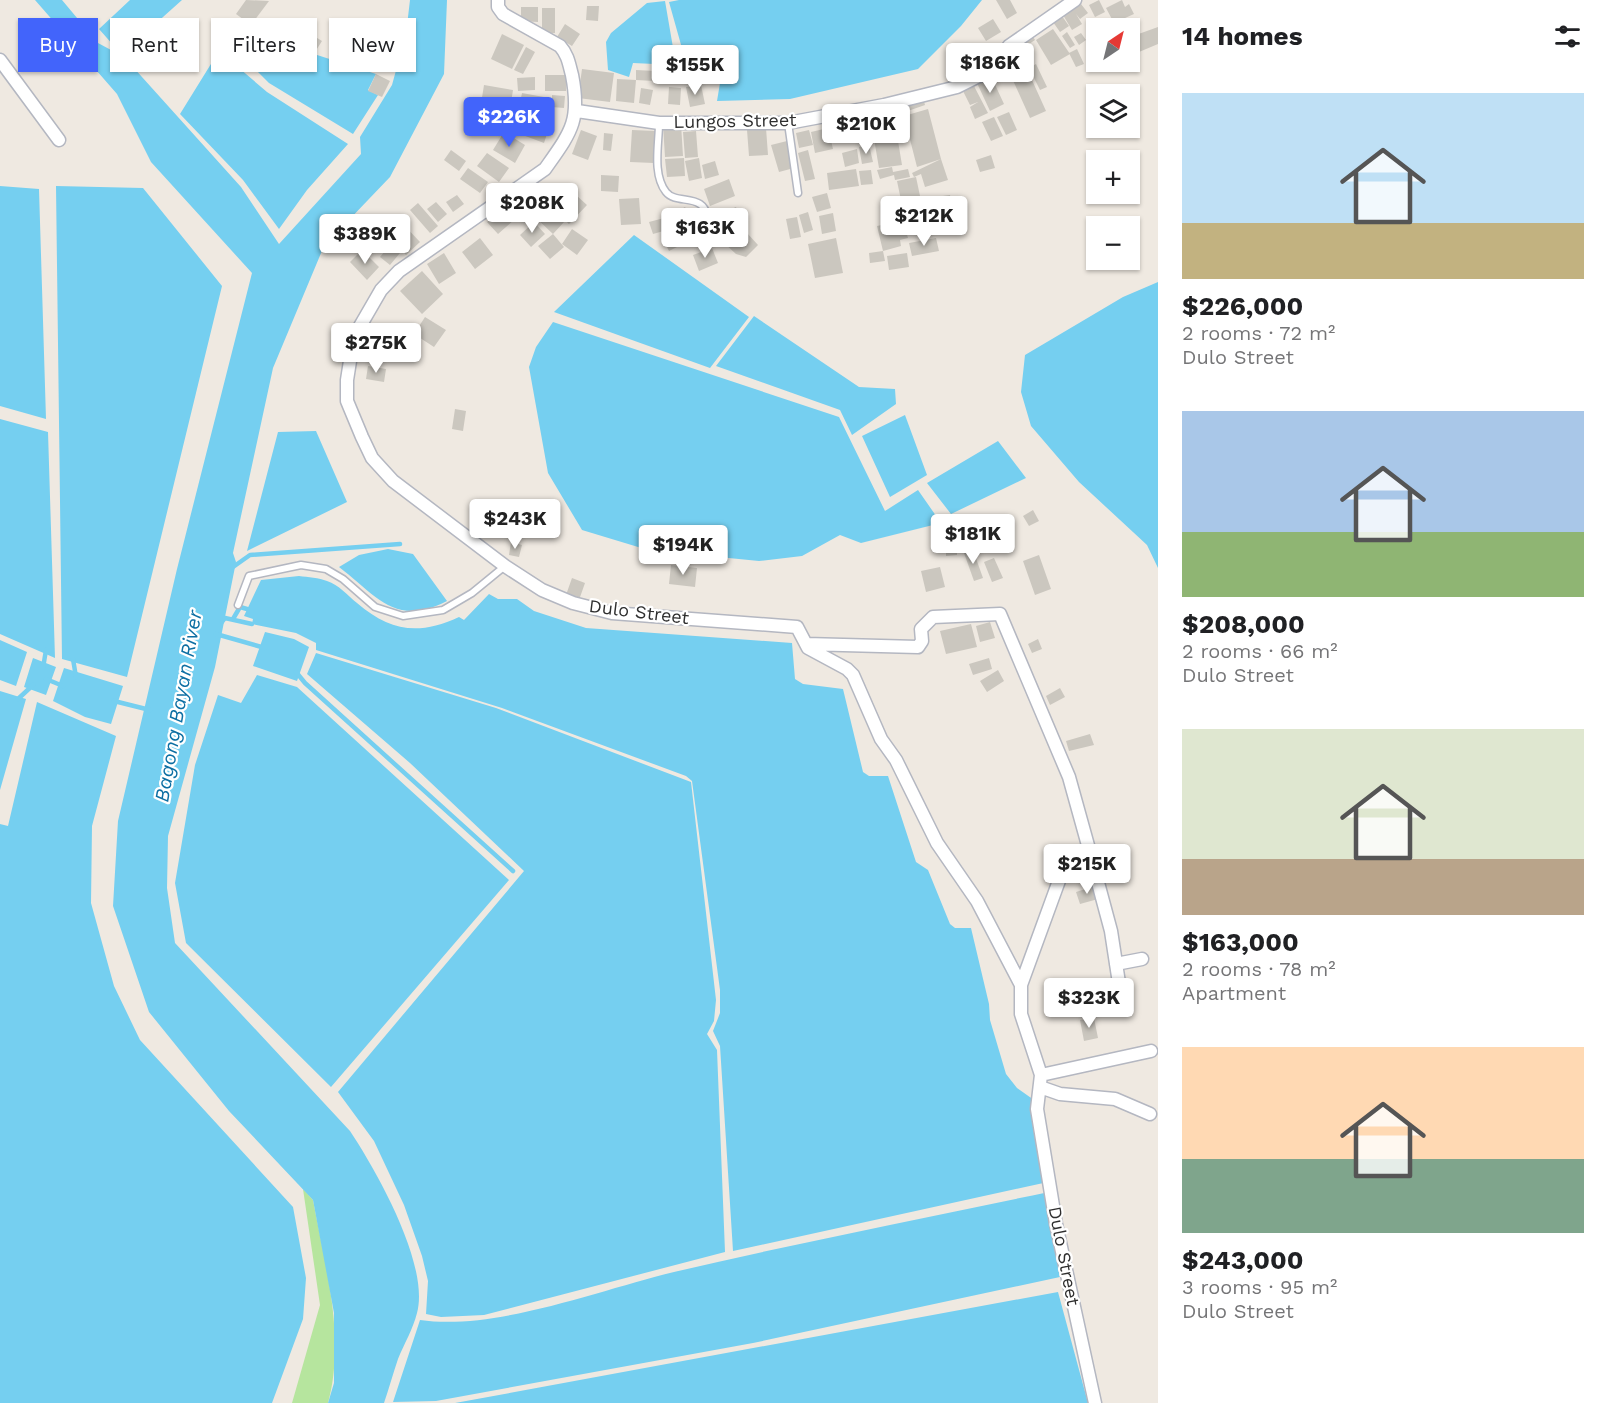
<!DOCTYPE html>
<meta charset="utf-8">
<style>
:root{--surface:#fff;--page:#f6f6f6;--text:#202124;--muted:#757577;--accent:#4264fb}
body{margin:0;font-family:"Work Sans",sans-serif;background:var(--page);color:var(--text);height:100vh;display:flex;flex-direction:column;font-size:22px;white-space:nowrap}
*{box-sizing:border-box;margin:0}
p{font-size:20px;color:var(--muted)}
.icon{flex:none;width:33px;height:33px;fill:none;stroke:currentColor;stroke-width:2;stroke-linecap:round;stroke-linejoin:round}
.map{position:relative;flex:1;overflow:hidden}
.panel{display:flex;flex-direction:column;background:var(--surface);width:450px}
.panel>*{flex:none}
.top-card{position:absolute;left:18px;top:18px;width:570px;height:54px;display:flex;gap:12px}
.needle{width:39px;rotate:35deg}
.controls{position:absolute;left:1086px;top:18px;display:grid;gap:12px}
.controls a{display:grid;place-items:center;width:54px;height:54px;border-radius:0px;background:var(--surface);box-shadow:0 2px 4px #0004;font-size:30px}
.price{position:absolute;translate:-50% -51px;padding:0 14px;border-radius:6px;background:#fff;color:#222;font-size:20px;line-height:39px;filter:drop-shadow(0 2px 3px #0008)}
.price::after{content:'';position:absolute;left:50%;top:36px;width:18px;height:14px;margin-left:-9px;background:inherit;clip-path:polygon(0 0,100% 0,50% 100%)}
.price.current{background:var(--accent);color:#fff}
ul{padding:0;list-style:none}
li{display:grid;align-content:center;gap:12px;height:318px;padding:0 24px}
li span{display:grid;place-items:center;height:186px;border-radius:0px;color:#555}
li>.icon{margin-inline-start:auto}
span .icon{width:108px;height:108px;fill:#fffc;stroke-width:1}
li b{font-size:26px}
h2{display:flex;justify-content:space-between;align-items:center;height:72px;padding:0 24px;font-size:26px}
.chip{padding:0 21px;border-radius:0px;background:var(--surface);box-shadow:0 2px 4px #0004;font-size:21px;line-height:54px}
.chip.current{background:var(--accent);color:#fff}
main{display:flex;flex:1;min-height:0}
.map>svg:first-child{display:block}
.green{fill:#b6e59e}
.water{fill:#75cff0}
.lines{fill:none;stroke-linecap:round;stroke-linejoin:round}
.stream{stroke:#75cff0;stroke-width:4.5}
.building{fill:#cbc7bf}
.lane-casing{stroke:#b4b7c1;stroke-width:9}
.street-casing{stroke:#b4b7c1;stroke-width:15}
.lane{stroke:#fff;stroke-width:6}
.street{stroke:#fff;stroke-width:12}
.labels{text-anchor:middle;stroke-width:4.5;stroke-linejoin:round;paint-order:stroke}
.street-label{font-size:18px;fill:#2e2e2e;stroke:#fff}
.water-label{font-size:20px;font-style:italic;fill:#0d6fa3;stroke:#fff}
</style>
<main>
<div class="map">
<svg width="1158" height="1403" viewBox="0 0 1158 1403">
<rect width="100%" height="100%" fill="#efe9e1"/>
<!-- green -->
<path class="green" d="M303,1189L313,1200C325,1265 346,1337 328,1403H292L320,1305Z"/>
<!-- water -->
<path class="water" d="M35,0H62L98,43L124,57L241,187L279,244L361,154L360,137L392,85L406,34L410,0H447L444,74L390,177L324,246L273,368L233,553L236,562L215,667L168,836L167,888L175,943L350,1131C376,1170 430,1265 417,1313C413,1329 404,1344 398,1359C393,1374 389,1388 384,1403H328L334,1383V1313L313,1200L229,1111L149,1012L113,906L118,821L177,569L252,273L151,162L117,94Z
M130,0H182L125,51L114,46L99,29Z
M679,0H982L961,26L918,69L790,99L717,101L721,77L713,67L685,59L669,2Z
M665,1L676,65L633,63L629,77L608,70L606,42L611,33L647,3Z
M269,41L308,63L314,54L376,74L368,90L378,95L353,134L269,83L254,68Z
M219,51L267,92L348,144L307,190L279,229L243,180L180,114Z
M0,186L39,189L46,419L0,406Z
M56,186L143,188L222,286L127,677L62,659Z
M634,235L749,317L710,368L554,312Z
M1158,282V568L1147,545L1079,482L1031,426L1021,392L1025,355L1123,297Z
M754,316L859,387L895,389L896,404L852,435L840,410L716,366Z
M553,322L839,417L885,511L918,490L941,523L861,543L840,535L802,556L759,561L648,550L582,530L548,473L529,367L536,347Z
M905,415L927,475L890,497L862,436Z
M0,419L48,432L55,658L0,634Z
M316,431L347,502L247,551L278,432Z
M998,441L1026,478L951,514L927,483Z
M388,549L413,554L447,601C395,628 376,595 339,567L359,555Z
M299,576C308,577 319,578 327,581C339,585 347,595 357,603C390,631 418,636 459,617L464,620L489,594L498,599H517L534,611L586,628L792,643L795,679L803,684L843,689L863,772L869,776H888L916,862L928,870L950,924L955,928H971L989,1004L990,1020L1006,1074L1017,1088L1034,1100L1048,1182L733,1251L720,1046L713,1031L720,1013V990L692,781L686,776L502,708L316,650V643L296,633L252,624L253,619L244,616L261,580Z
M265,632L294,639L309,647L297,681L253,666Z
M0,640L27,652L16,686L0,680Z
M316,653L496,708L691,782L716,1000L714,1021L707,1034L717,1050L725,1252L484,1315L441,1317L426,1314L428,1281L422,1256L404,1205L374,1141L338,1092L524,871L410,763L307,674Z
M33,658L56,667L46,695L24,687Z
M64,668L123,686L111,724L85,717L53,701Z
M257,675L297,687L509,880L331,1087L186,943L175,883L195,765L218,695L241,703Z
M0,691L26,699L0,790Z
M37,702L116,736L92,826L91,903L114,986L140,1040L293,1207L306,1278L303,1319L272,1403H0V824L8,826Z
M1049,1192L1060,1277L753,1343L436,1401L393,1402L420,1320C496,1331 599,1290 674,1272C798,1243 924,1218 1049,1192Z
M1058,1292L1088,1403H455Z"/>
<g class="lines">
<!-- stream -->
<path class="stream" d="M233,567L250,555L400,544
M233,619L240,607L247,609
M222,622L225,618L252,624
M216,634L265,648
M73,659L76,677
M43,668L46,650
M296,672L305,683L513,871
M46,679L63,686
M18,699L33,685
M114,701L150,710"/>
</g>
<!-- building -->
<path class="building" d="M246,0L269,1L251,25L236,14Z
M996,0H1010L1017,13L1007,19Z
M1099,0L1105,12L1095,17L1089,5Z
M1122,0L1125,7L1129,4L1134,14L1114,23L1106,8Z
M1081,4L1088,13L1080,19L1076,14L1082,24L1072,30L1063,15Z
M587,6H599L598,21L586,20Z
M521,7H538V22L521,21Z
M542,8H555V33L542,34Z
M1062,16L1069,26L1060,32L1053,22Z
M993,19L1001,32L986,41L978,28Z
M565,24L580,34L572,46L557,37Z
M1094,24L1096,29V38L1094,39L1087,27Z
M1158,27V44L1139,52L1133,36Z
M1053,29L1070,54L1051,65L1036,40Z
M304,30L322,41L308,63L290,51Z
M1030,32L1035,40L1020,50L1015,42Z
M1067,32L1075,45L1070,48L1062,36Z
M1081,33L1086,40L1079,45L1074,37Z
M502,34L524,45L512,69L491,59Z
M526,47L535,52L523,74L514,70Z
M1077,49L1084,64L1076,67L1069,53Z
M1020,50L1027,64L1011,71L1005,57Z
M1036,64L1047,87L1040,90L1029,68Z
M695,68L712,71L710,84L692,82Z
M582,69L614,73L610,102L578,98Z
M1027,69L1046,111L1030,118L1011,76Z
M636,70L655,71L654,81L636,80Z
M376,74L390,81L382,97L368,91Z
M545,75H567L566,91H545Z
M991,76L1004,104L990,111L977,83Z
M535,77V90L518,91L517,78Z
M617,79L636,80L634,103L616,101Z
M484,85L513,90L510,109L481,104Z
M701,85L705,104L690,107L686,87Z
M974,86L988,113L975,119L970,107L978,102L970,105L963,91Z
M669,87L681,88L680,105L668,104Z
M641,88L653,90L650,105L639,103Z
M522,93L544,97L540,117L518,112Z
M552,95L565,96L564,108L552,107Z
M923,98L925,105L905,112L902,104Z
M928,109L941,159L917,167L904,116Z
M1009,112L1017,130L1006,135L997,117Z
M526,117L550,125L544,143L520,134Z
M844,117L847,133L837,135L833,119Z
M994,117L1003,136L991,141L982,122Z
M865,121L869,140L854,143L850,124Z
M681,124L683,156L665,157L663,125Z
M766,128L768,155L749,156L747,130Z
M828,128L833,149L815,153L811,132Z
M581,130L597,136L588,160L572,154Z
M632,130L656,131L654,163L630,162Z
M809,130L813,145L799,148L796,133Z
M696,131L698,157L685,158L683,132Z
M504,132L525,145L515,163L493,150Z
M604,133L613,134L611,151L603,150Z
M897,135L902,165L879,168L874,139Z
M787,141L794,168L779,172L771,145Z
M869,145L873,162L862,164L859,147Z
M857,149L859,163L845,167L842,153Z
M451,150L466,161L459,171L444,160Z
M808,150L815,179L805,181L798,153Z
M487,153L509,168L499,182L477,166Z
M991,155L995,168L980,172L976,160Z
M684,158L685,176L667,177L665,159Z
M699,158L702,178L689,181L685,161Z
M941,159L948,180L925,187L921,174L914,177L912,173Z
M715,161L719,175L705,179L702,165Z
M892,167L893,172L908,169L910,177L895,180L894,175L880,179L877,170Z
M468,168L488,182L480,193L460,179Z
M856,169L859,186L829,190L827,173Z
M871,170L873,184L861,185L859,171Z
M601,175L619,176L618,192L601,191Z
M916,177L920,196L901,200L897,181Z
M729,179L735,196L710,206L704,189Z
M566,186L587,205L569,224L549,205Z
M827,193L831,208L817,212L812,197Z
M457,195L464,204L453,212L446,202Z
M950,195L954,212L938,215L935,197Z
M639,198L641,224L621,225L619,199Z
M514,200L524,211L498,234L487,222Z
M436,202L447,214L438,222L427,209Z
M418,203L438,226L430,233L410,210Z
M546,204L564,222L553,234L534,216Z
M685,207L694,222L679,230L671,215Z
M736,207L747,233L758,245L746,257L736,254L723,242L712,217Z
M808,212L813,230L804,233L799,215Z
M833,213L836,231L822,234L819,216Z
M797,217L801,237L790,239L786,219Z
M664,218L667,230L653,234L649,222Z
M534,222L545,234L531,247L520,235Z
M896,222L898,229L905,228L908,238L900,240L901,246L883,251L877,226Z
M402,223L420,242L406,255L388,235Z
M572,229L588,240L577,255L562,244Z
M677,232L683,244L669,251L663,239Z
M553,234L564,247L550,259L538,246Z
M480,238L493,255L475,269L462,252Z
M836,238L843,273L815,278L808,244Z
M936,238L939,251L912,256L909,243Z
M390,245L400,253L390,265L380,257Z
M712,248L718,263L699,271L693,255Z
M362,250L379,267L367,280L350,262Z
M883,251L885,261L870,263L869,253Z
M444,253L456,273L439,284L427,264Z
M907,253L909,267L889,270L887,256Z
M422,271L443,294L422,314L400,291Z
M425,317L446,330L434,347L414,334Z
M368,366L386,369L384,382L366,379Z
M455,409L466,411L463,431L452,429Z
M1033,510L1039,521L1029,526L1023,516Z
M511,542L522,545L519,557L509,555Z
M946,544H957V555L946,556Z
M973,550L983,578L974,581L964,553Z
M1039,555L1051,589L1035,595L1023,561Z
M994,558L1003,578L992,582L984,562Z
M671,565L697,568L695,587L669,584Z
M940,567L945,587L926,592L921,571Z
M572,578L585,583L579,600L566,595Z
M990,622L995,638L980,642L976,626Z
M971,624L977,647L946,654L940,631Z
M1038,639L1042,649L1032,653L1028,644Z
M989,658L992,669L973,675L969,664Z
M998,670L1004,681L987,692L980,681Z
M1060,688L1065,697L1050,705L1046,696Z
M1090,734L1094,745L1069,751L1066,741Z
M1095,886L1098,899L1080,904L1076,892Z
M1094,1018L1098,1038L1084,1041L1080,1020Z"/>
<g class="lines">
<!-- lane casing -->
<g class="lane-casing">
<path id="lane" d="M659,123C659,144 652,174 666,192C674,202 690,197 700,204C709,210 711,229 714,239
M788,123L798,193
M238,605L249,576L301,565L326,569L343,579L375,607L403,616L443,610L472,593L505,566"/>
</g>
<!-- street casing -->
<g class="street-casing">
<path id="street" d="M498,0V7L503,14L560,46C568,55 569,64 572,75C581,121 571,132 545,169L399,271L381,290L359,328L353,342L347,380V401L362,437L372,458L393,481L505,566L542,590L573,603L612,613L797,627L808,648L847,669L853,675L881,739L896,760L937,843L977,901L1021,985
M0,60L59,140
M577,111L659,123H788L884,105L957,87L987,72L1009,46L1075,0
M806,644L918,647L922,641L921,629L933,617L1000,614L1069,777L1089,849L1072,859L1064,867L1021,985V1014L1041,1075L1037,1109L1056,1224L1095,1403
M1089,849L1111,931L1121,996
M1116,964L1142,959
M1041,1075L1151,1051
M1040,1087L1060,1094L1115,1099L1150,1114"/>
</g>
<!-- lane -->
<use href="#lane" class="lane"/>
<!-- street -->
<use href="#street" class="street"/>
</g>
<g class="labels">
<!-- street labels -->
<g class="street-label">
<text transform="translate(735 121) rotate(-1)" y="6">Lungos Street</text>
<text transform="translate(639 612) rotate(7)" y="6">Dulo Street</text>
<text transform="translate(1064 1256) rotate(79)" y="6">Dulo Street</text>
</g>
<!-- water labels -->
<g class="water-label">
<text transform="translate(178 706) rotate(-80)" y="7">Bagong Bayan River</text>
</g>
</g>
</svg>
<div class="controls">
<a><svg class="needle" viewBox="-14 -14 28 28"><path d="M0-13l5 13h-10z" fill="#e53935"/><path d="M0 13l5-13h-10z" fill="#757577"/></svg></a>
<a><svg class="icon" aria-label="layers" viewBox="0 0 24 24"><path d="M12 4l9 5-9 5-9-5zM3 14l9 5 9-5"/></svg></a>
<a>+</a>
<a>−</a>
</div>
<b class="price" style="left:990px;top:94px">$186K</b>
<b class="price" style="left:695px;top:96px">$155K</b>
<b class="price current" style="left:509px;top:148px">$226K</b>
<b class="price" style="left:866px;top:155px">$210K</b>
<b class="price" style="left:532px;top:234px">$208K</b>
<b class="price" style="left:924px;top:247px">$212K</b>
<b class="price" style="left:705px;top:259px">$163K</b>
<b class="price" style="left:365px;top:265px">$389K</b>
<b class="price" style="left:376px;top:374px">$275K</b>
<b class="price" style="left:515px;top:550px">$243K</b>
<b class="price" style="left:973px;top:565px">$181K</b>
<b class="price" style="left:683px;top:576px">$194K</b>
<b class="price" style="left:1087px;top:895px">$215K</b>
<b class="price" style="left:1089px;top:1029px">$323K</b>
<div class="top-card">
<a class="chip current">Buy</a>
<a class="chip">Rent</a>
<a class="chip">Filters</a>
<a class="chip">New</a>
</div>
</div>
<section class="panel">
<h2>14 homes<svg class="icon" aria-label="filters" viewBox="0 0 24 24"><path d="M4 7h16M4 17h16"/><circle cx="9" cy="7" r="2"/><circle cx="15" cy="17" r="2"/></svg></h2>
<ul>
<li><span style="background:linear-gradient(#bfe0f5 70%,#c2b280 0)"><svg class="icon" aria-label="home" viewBox="0 0 24 24"><path d="M3 11l9-7 9 7M6 9v11h12V9"/></svg></span><div><b>$226,000</b><p>2 rooms · 72 m²</p><p>Dulo Street</p></div></li>
<li><span style="background:linear-gradient(#a9c7e8 65%,#8fb573 0)"><svg class="icon" aria-label="home" viewBox="0 0 24 24"><path d="M3 11l9-7 9 7M6 9v11h12V9"/></svg></span><div><b>$208,000</b><p>2 rooms · 66 m²</p><p>Dulo Street</p></div></li>
<li><span style="background:linear-gradient(#dfe7d0 70%,#b9a48a 0)"><svg class="icon" aria-label="home" viewBox="0 0 24 24"><path d="M3 11l9-7 9 7M6 9v11h12V9"/></svg></span><div><b>$163,000</b><p>2 rooms · 78 m²</p><p>Apartment</p></div></li>
<li><span style="background:linear-gradient(#ffd9b3 60%,#7fa58c 0)"><svg class="icon" aria-label="home" viewBox="0 0 24 24"><path d="M3 11l9-7 9 7M6 9v11h12V9"/></svg></span><div><b>$243,000</b><p>3 rooms · 95 m²</p><p>Dulo Street</p></div></li>
</ul>
</section>
</main>
